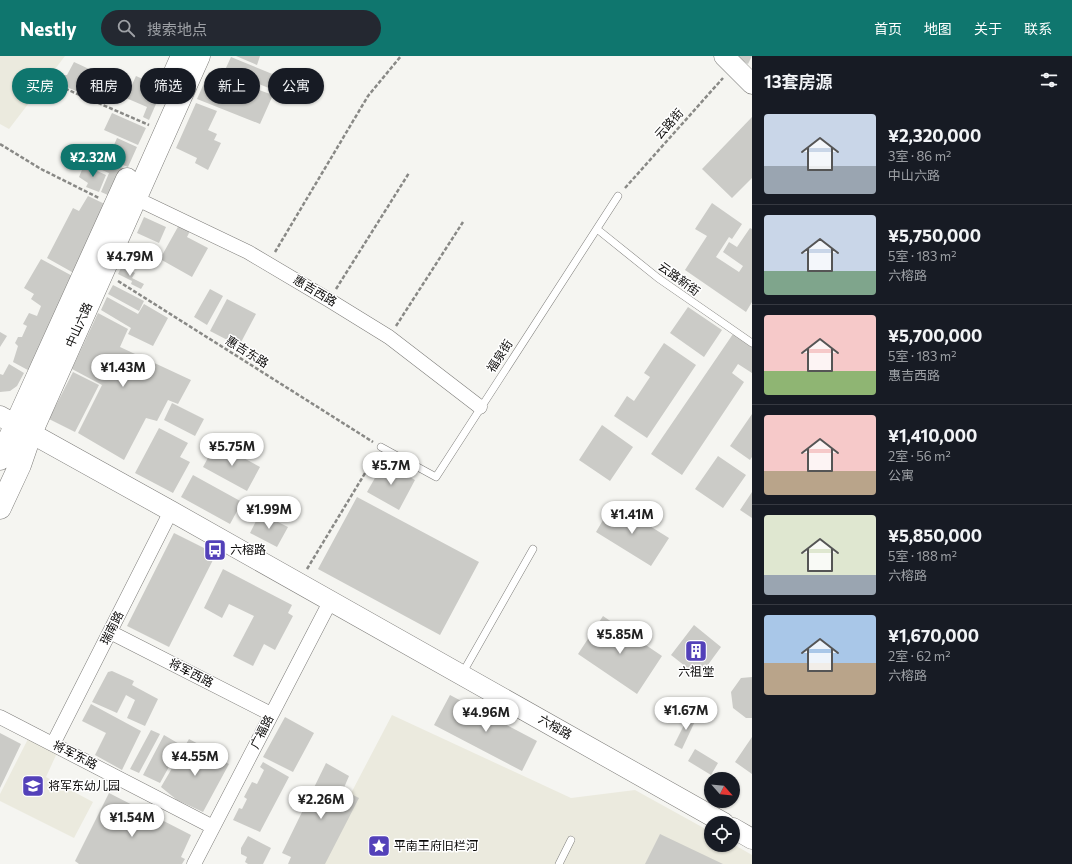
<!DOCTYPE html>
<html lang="zh">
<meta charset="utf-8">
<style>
:root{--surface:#171b24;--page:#242831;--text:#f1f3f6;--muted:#9ea1a6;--line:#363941;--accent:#0f766e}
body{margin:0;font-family:Commissioner,"Noto Sans SC",sans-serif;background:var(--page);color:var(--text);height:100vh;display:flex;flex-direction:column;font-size:15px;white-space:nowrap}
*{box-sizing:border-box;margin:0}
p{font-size:13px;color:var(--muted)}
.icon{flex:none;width:22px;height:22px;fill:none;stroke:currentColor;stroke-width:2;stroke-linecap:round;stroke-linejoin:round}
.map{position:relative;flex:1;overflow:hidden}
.sheet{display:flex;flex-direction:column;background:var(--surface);width:320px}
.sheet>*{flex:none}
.top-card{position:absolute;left:12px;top:12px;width:380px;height:36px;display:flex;gap:8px}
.needle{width:26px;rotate:117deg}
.controls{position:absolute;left:704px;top:716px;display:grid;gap:8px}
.controls a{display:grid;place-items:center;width:36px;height:36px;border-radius:50%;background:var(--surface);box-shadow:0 1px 3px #0004;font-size:20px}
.price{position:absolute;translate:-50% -34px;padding:0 9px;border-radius:14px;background:#fff;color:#222;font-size:13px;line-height:26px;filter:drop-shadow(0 1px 2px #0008)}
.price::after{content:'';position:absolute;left:50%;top:24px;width:12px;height:9px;margin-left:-6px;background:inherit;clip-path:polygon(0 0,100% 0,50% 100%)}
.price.on{background:var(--accent);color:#fff}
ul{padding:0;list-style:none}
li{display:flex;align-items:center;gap:12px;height:100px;padding:0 12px}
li+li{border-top:1px solid var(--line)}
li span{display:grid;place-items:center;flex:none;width:112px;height:80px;border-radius:4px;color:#555}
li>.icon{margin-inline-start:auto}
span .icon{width:48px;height:48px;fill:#fffc;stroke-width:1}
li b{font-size:17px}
h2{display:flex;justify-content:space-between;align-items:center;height:48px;padding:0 12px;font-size:17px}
.chip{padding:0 14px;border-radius:18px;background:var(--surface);box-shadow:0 1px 3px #0004;font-size:14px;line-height:36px}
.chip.on{background:var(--accent);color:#fff}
header{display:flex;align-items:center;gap:24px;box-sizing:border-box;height:56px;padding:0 20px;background:var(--accent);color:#fff}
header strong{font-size:19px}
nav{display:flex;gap:22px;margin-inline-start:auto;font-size:14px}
.search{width:280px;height:36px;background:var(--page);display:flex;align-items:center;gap:10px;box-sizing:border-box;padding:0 14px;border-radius:22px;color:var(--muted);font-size:15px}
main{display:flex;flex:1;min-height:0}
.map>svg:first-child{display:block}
.built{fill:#ebeade}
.building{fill:#cbcbc7}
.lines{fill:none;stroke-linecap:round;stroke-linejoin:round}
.lane-casing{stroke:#7d7c79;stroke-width:8}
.street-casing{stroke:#7d7c79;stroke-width:15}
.secondary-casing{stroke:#7d7c79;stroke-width:21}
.primary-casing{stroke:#7d7c79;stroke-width:23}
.path{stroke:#898986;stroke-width:2.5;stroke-dasharray:4 2;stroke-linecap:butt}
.lane{stroke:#fff;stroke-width:7}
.street{stroke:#fff;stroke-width:14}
.secondary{stroke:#fff;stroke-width:20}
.primary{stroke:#fff;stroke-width:22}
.labels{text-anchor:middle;stroke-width:3;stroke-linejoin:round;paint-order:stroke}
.street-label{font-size:12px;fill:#0c0b0a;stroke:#fff}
.poi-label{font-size:12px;fill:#0c0b0a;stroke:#fff;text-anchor:start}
</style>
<header>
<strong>Nestly</strong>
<div class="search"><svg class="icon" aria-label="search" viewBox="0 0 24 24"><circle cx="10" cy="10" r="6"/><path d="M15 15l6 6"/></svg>搜索地点</div>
<nav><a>首页</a><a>地图</a><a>关于</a><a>联系</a></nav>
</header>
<main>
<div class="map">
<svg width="752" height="808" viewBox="0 0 752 808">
<rect width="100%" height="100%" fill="#f5f5f1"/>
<!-- built -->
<path class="built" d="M0,0H65L9,73L0,68Z
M392,659L571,742L635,734L711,776V789L733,788L752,799V808H314Z
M28,683L57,697L46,721L93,746L74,782L0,745V738Z"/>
<!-- building -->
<path class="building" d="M236,0H260L257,9Z
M734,0H752L748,8Z
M231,1L287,24L281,37L225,14Z
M74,6L115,25L111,36L102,33L98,44L57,27L62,19H67Z
M209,16L273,39L260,68L197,43Z
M136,20L163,32L149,64L143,61L147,51L126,42Z
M196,47L217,55L208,74L217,78L214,84L221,87L208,114L195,107L197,102L176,92Z
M112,57L146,72L138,89L104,74Z
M752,61V122L732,142L702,113Z
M117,82L137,91L128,111L108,103Z
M92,99L127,114L115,142L101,136L109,117L88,108Z
M84,109L106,119L99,136L86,131L88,127L79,121Z
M88,140L111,151L79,220L47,202L73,152L79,155Z
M712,147L742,168L732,183L729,181L716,201L739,216L743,210L723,196L729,186L737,191L750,172L752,173V246L746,256L685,214L707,180L695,173Z
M144,161L166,171L159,187L137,177Z
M179,169L190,175L187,181L208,192L192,221L160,203Z
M41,203L78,223L37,319L13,306L18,290L15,287L18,281H22L27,270L23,268L29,257L37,260L41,250L31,243L34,238L24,232Z
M122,210L135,217L132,222L144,228L141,233L131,228L132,225L118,218Z
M113,229L144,245L139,255L108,238Z
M210,233L223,240L207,269L194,261Z
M107,241L138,258L144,248L168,262L153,290L128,278L131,272L101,254Z
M227,243L256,258L239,290L210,275Z
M688,251L722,274L704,301L670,277Z
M98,257L128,273L120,291L191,324L178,348L168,344L157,365L146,362L124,404L78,377L102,329L72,313Z
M0,276L7,280L0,291Z
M733,278L752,291V317L738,308L732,317L744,326L682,419L651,398Z
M664,287L696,309L647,382L614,360L627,340L634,345L650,321L644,317Z
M9,308L24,317L17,330L10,335L0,336V318L3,319Z
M73,316L99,329L75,376L49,363Z
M172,347L204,363L195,380L164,364Z
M752,358V401L750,404L730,390Z
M602,369L633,391L610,425L579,404Z
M159,372L188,387L180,401L190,406L173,437L135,417Z
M216,387L260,411L247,435L203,411Z
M718,400L746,419L723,452L695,433Z
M384,406L415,424L399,454L367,436Z
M193,419L242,446L230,468L181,441Z
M752,436V462L740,454Z
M357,441L479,506L440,579L318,513Z
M613,447L669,482L651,510L596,476Z
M260,457L288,471L277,491L250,477Z
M174,477L216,498L169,591L127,570Z
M223,513L292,549L288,557L293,560L275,594L264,588L253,610L233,600L254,560L229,548L222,562L204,552Z
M603,560L662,600L637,638L578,598Z
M694,569L721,591L699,621L671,599Z
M112,615L134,625L132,629L158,643L145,670L127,662L135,644L126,639L117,657L92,646L108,616Z
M752,621V662H746L733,652L731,636L741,622Z
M450,639L537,685L522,715L434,669Z
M91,648L141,675L122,714L95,699L106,677L82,665Z
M690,657L697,661L682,693L674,689Z
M285,661L314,677L293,716L263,701Z
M151,674L160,678L139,717L130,713Z
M0,677L21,688L0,732Z
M164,679L181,689L160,727L143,719Z
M752,681V718L735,706Z
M189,683L204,691L200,698L210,703L212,699L229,708L203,756L177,744L161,731Z
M695,693L718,707L711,719L688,705Z
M263,706L289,721L260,776L233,764L239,752L242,753L247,743L244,741L252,726L257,728L264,714L260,711Z
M326,707L349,720L343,734L359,742L325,808H288L291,801L282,797Z
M109,737L191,779L181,801L185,803L182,808H79L75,805Z
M660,778L723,808H645Z
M248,780L271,792L263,808H248L245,806L247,801L241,798V792Z"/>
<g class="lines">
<!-- lane casing -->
<g class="lane-casing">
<path id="lane" d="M597,173L658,222L752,287
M381,391L436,421L618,140
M462,618L533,493
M559,808L571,784"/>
</g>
<!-- street casing -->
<g class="street-casing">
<path id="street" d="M135,142L248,196L329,244L389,281L480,351
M110,576L271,658
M0,661L213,771
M53,688L171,455
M194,808L331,544"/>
</g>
<!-- secondary casing -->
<g class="secondary-casing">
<path id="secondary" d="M724,0L752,28
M0,360L171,455L724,767
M733,772L752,783"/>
</g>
<!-- primary casing -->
<g class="primary-casing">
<path id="primary" d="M168,32L182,0
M0,403L127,123
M0,452L20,409L31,377L199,0"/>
</g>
<!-- path -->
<path class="path" d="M43,23L149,69
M0,88L41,113L99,142
M625,132L723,22
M275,196L368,40L401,0
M118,225L373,386
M336,233L409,117
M396,270L463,166
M307,513L376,399"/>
<!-- lane -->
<use href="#lane" class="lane"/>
<!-- street -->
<use href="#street" class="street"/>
<!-- secondary -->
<use href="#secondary" class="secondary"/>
<!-- primary -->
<use href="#primary" class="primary"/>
</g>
<!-- icons -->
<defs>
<g id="bus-square" transform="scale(1.15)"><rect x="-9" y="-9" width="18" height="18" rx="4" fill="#5341b9" stroke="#fff"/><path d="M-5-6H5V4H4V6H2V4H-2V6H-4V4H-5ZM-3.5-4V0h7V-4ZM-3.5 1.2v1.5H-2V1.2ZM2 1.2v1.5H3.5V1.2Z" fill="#fff"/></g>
<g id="building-square" transform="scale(1.15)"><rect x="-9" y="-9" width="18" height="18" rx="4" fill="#5341b9" stroke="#fff"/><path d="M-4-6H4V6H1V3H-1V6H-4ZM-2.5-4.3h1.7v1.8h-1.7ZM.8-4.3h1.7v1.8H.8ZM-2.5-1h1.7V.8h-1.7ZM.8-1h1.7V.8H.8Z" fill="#fff"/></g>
<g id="school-square" transform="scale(1.15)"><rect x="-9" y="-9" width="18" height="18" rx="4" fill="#5341b9" stroke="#fff"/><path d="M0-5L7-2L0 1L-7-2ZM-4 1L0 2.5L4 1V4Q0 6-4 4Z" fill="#fff"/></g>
<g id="sight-square" transform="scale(1.15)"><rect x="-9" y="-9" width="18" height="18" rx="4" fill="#5341b9" stroke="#fff"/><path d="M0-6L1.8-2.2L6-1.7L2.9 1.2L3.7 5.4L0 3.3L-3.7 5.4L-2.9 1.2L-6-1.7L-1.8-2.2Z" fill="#fff"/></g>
</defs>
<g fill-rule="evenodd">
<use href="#bus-square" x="215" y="494"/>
<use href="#building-square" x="696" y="595"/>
<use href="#school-square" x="33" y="730"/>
<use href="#sight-square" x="379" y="790"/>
</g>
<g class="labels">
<!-- street labels -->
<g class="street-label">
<text transform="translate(669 68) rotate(-48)" y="4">云路街</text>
<text transform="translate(679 223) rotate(36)" y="4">云路新街</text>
<text transform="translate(315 235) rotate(31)" y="4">惠吉西路</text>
<text transform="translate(79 269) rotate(-66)" y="4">中山六路</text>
<text transform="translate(247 296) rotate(32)" y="4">惠吉东路</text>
<text transform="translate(500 300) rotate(-57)" y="4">福泉街</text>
<text transform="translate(112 572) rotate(-63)" y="4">瑞南路</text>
<text transform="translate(191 617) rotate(27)" y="4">将军西路</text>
<text transform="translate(555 671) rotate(30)" y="4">六榕路</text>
<text transform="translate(262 676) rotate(-63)" y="4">广福路</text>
<text transform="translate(75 699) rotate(27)" y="4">将军东路</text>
</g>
<!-- poi labels -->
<g class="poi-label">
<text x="230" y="498">六榕路</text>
<text x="696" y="620" text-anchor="middle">六祖堂</text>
<text x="48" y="734">将军东幼儿园</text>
<text x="394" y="794">平南王府旧栏河</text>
</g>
</g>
</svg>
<div class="controls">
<a><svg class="needle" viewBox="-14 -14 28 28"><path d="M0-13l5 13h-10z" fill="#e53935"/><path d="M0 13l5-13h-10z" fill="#9ea1a6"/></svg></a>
<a><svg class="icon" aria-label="locate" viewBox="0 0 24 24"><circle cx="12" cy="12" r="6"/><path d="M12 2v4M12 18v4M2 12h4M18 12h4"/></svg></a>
</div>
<b class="price on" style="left:93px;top:122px">¥2.32M</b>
<b class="price" style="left:130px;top:221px">¥4.79M</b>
<b class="price" style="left:123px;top:332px">¥1.43M</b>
<b class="price" style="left:232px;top:411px">¥5.75M</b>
<b class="price" style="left:391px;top:430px">¥5.7M</b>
<b class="price" style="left:269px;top:474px">¥1.99M</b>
<b class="price" style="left:632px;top:479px">¥1.41M</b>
<b class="price" style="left:620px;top:599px">¥5.85M</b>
<b class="price" style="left:686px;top:675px">¥1.67M</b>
<b class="price" style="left:486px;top:677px">¥4.96M</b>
<b class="price" style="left:195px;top:721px">¥4.55M</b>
<b class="price" style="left:321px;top:764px">¥2.26M</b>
<b class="price" style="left:132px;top:782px">¥1.54M</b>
<div class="top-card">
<a class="chip on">买房</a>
<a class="chip">租房</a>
<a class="chip">筛选</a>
<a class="chip">新上</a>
<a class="chip">公寓</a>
</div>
</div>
<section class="sheet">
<h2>13套房源<svg class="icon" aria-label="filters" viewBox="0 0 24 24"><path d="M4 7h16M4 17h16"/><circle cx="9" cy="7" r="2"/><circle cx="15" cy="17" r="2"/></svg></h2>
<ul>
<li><span style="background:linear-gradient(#c9d6e8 65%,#9aa5b1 0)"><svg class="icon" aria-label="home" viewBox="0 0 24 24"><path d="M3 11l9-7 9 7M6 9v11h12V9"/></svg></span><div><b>¥2,320,000</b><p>3室 · 86 m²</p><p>中山六路</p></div></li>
<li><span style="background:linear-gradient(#c9d6e8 70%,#7fa58c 0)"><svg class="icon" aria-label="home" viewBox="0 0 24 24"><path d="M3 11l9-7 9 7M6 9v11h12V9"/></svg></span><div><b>¥5,750,000</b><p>5室 · 183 m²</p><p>六榕路</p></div></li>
<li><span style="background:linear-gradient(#f6c9c9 70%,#8fb573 0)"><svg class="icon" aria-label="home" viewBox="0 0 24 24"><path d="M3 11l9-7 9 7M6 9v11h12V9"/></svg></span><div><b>¥5,700,000</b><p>5室 · 183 m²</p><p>惠吉西路</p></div></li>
<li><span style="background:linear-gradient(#f6c9c9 70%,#b9a48a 0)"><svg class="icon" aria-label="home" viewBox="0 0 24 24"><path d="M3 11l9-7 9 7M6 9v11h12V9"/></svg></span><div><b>¥1,410,000</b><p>2室 · 56 m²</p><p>公寓</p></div></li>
<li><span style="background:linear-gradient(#dfe7d0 75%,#9aa5b1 0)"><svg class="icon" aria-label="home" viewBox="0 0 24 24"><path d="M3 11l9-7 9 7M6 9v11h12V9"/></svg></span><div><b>¥5,850,000</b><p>5室 · 188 m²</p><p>六榕路</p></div></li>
<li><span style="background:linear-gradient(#a9c7e8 60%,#b9a48a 0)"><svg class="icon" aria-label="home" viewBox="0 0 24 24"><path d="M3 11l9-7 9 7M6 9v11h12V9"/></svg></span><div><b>¥1,670,000</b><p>2室 · 62 m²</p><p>六榕路</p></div></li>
</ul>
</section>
</main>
